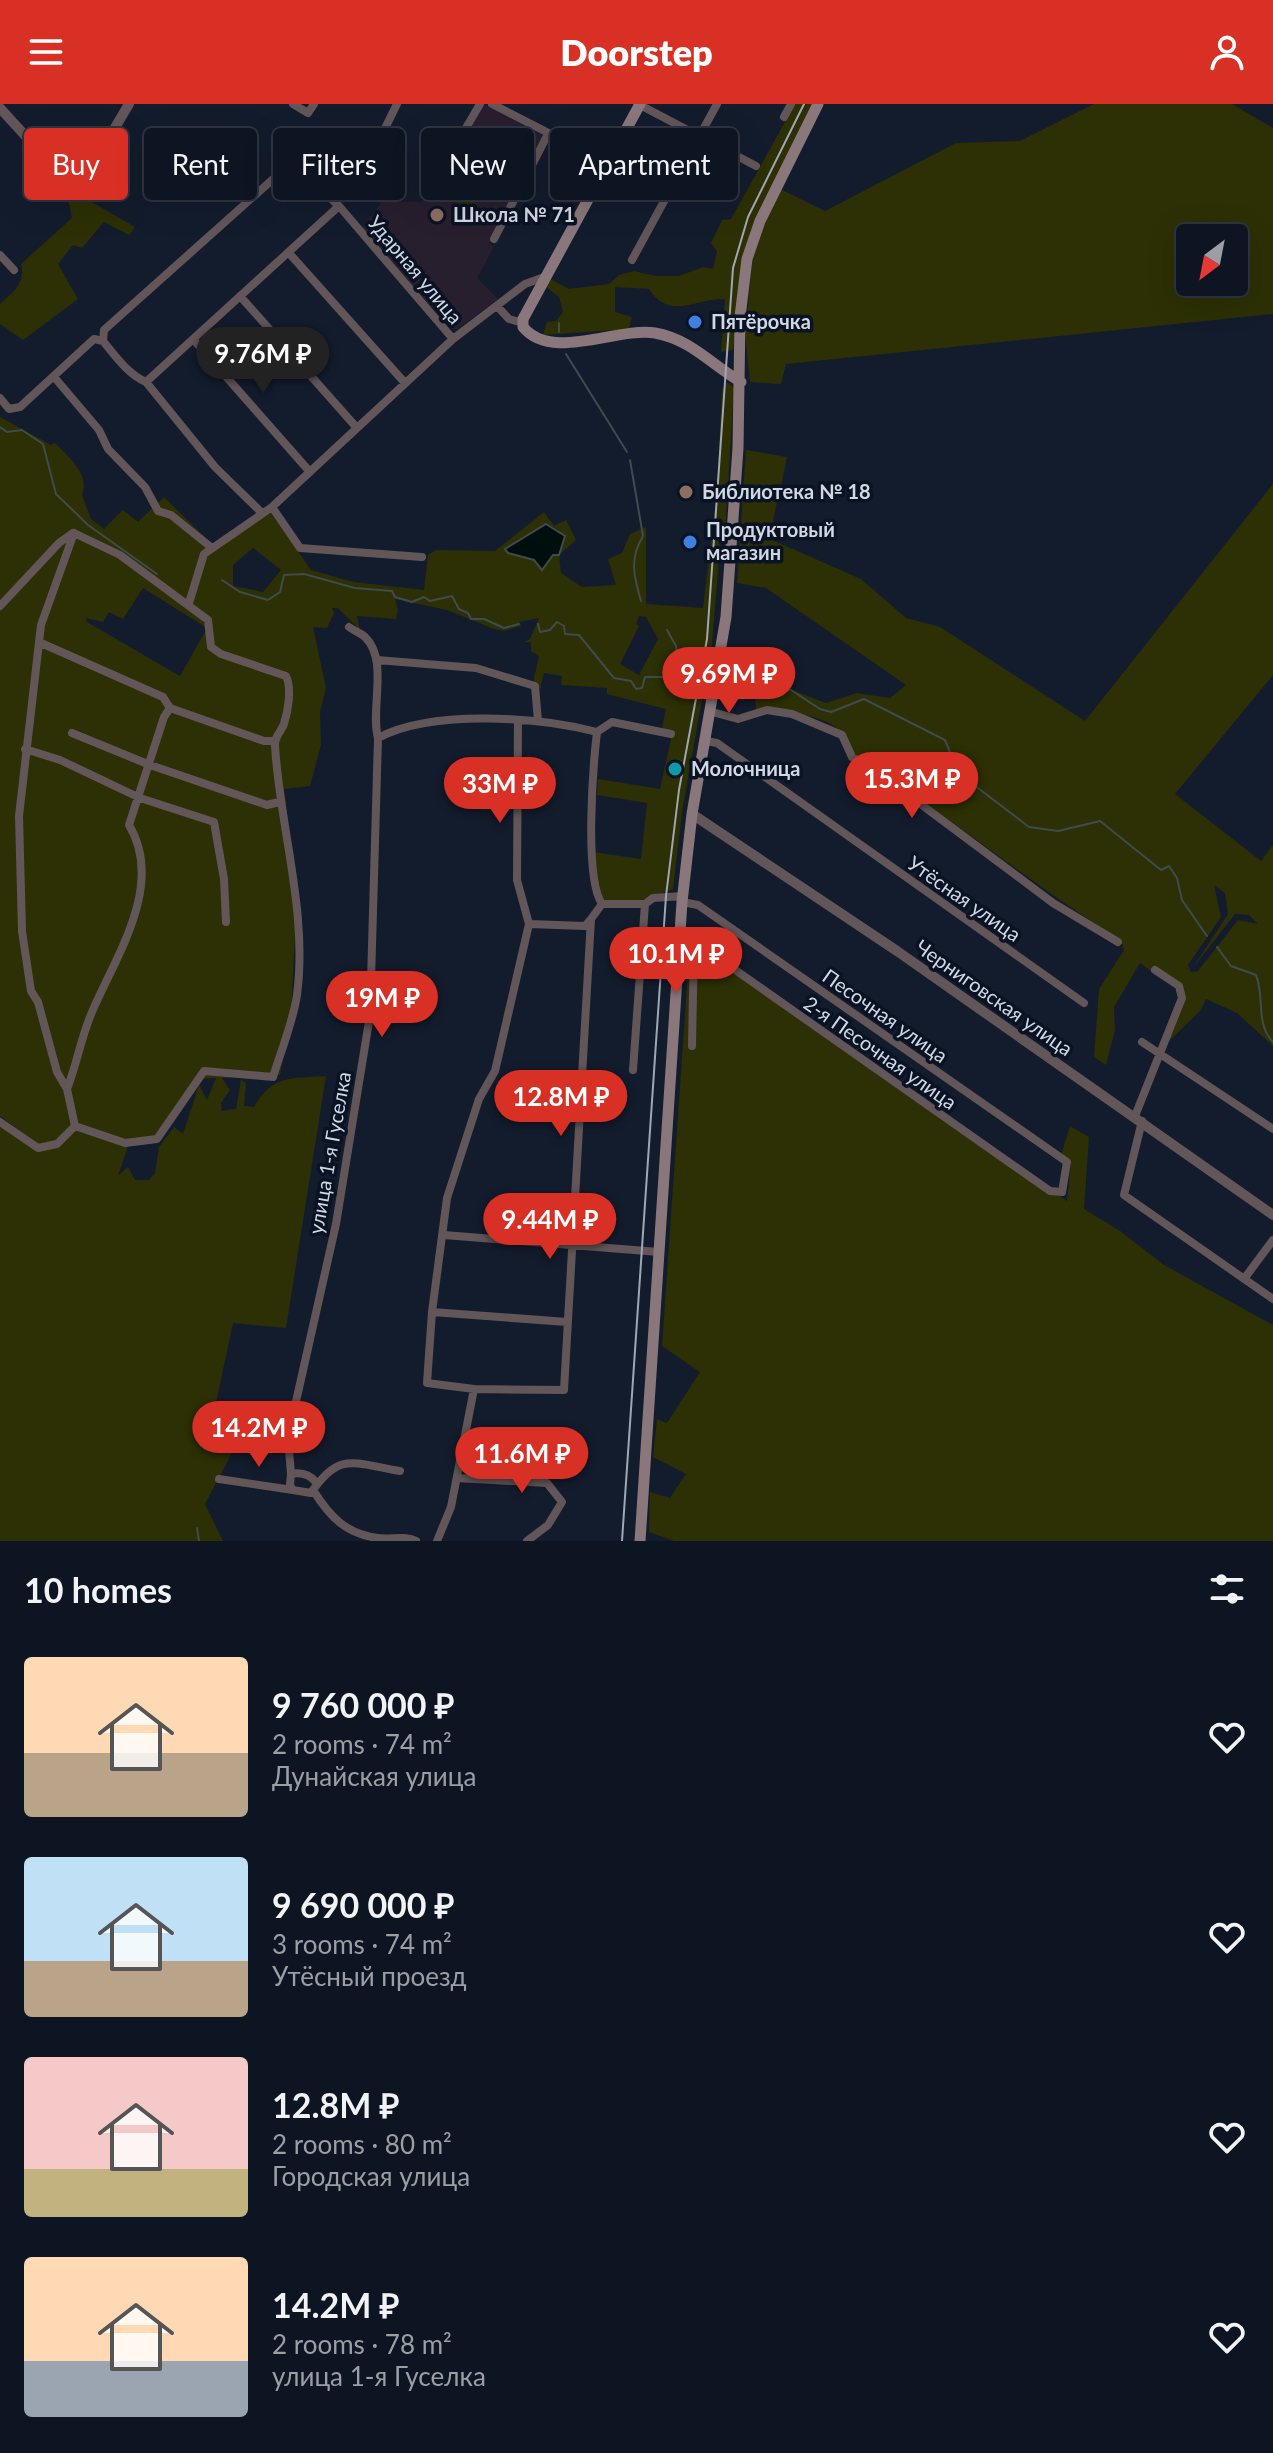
<!DOCTYPE html>
<meta charset="utf-8">
<style>
:root{--surface:#0e1522;--page:#1c222f;--text:#f1f3f6;--muted:#9b9fa5;--line:#2e3440;--accent:#d93025}
body{margin:0;font-family:Lato,sans-serif;background:var(--page);color:var(--text);height:100vh;display:flex;flex-direction:column;font-size:30px;white-space:nowrap}
*{box-sizing:border-box;margin:0}
p{font-size:26px;color:var(--muted)}
.icon{flex:none;width:44px;height:44px;fill:none;stroke:currentColor;stroke-width:2;stroke-linecap:round;stroke-linejoin:round}
.map{position:relative;height:1437px;overflow:hidden}
.side{display:flex;flex-direction:column;background:var(--surface);flex:1}
.side>*{flex:none}
.guide{position:absolute;left:24px;top:24px;width:800px;height:72px;display:flex;gap:16px}
.needle{width:52px;rotate:212deg}
.buttons{position:absolute;left:1176px;top:120px;display:grid;gap:16px}
.buttons a{display:grid;place-items:center;width:72px;height:72px;border-radius:8px;background:var(--surface);box-shadow:0 8px 32px #0002,0 0 0 2px var(--line);font-size:40px}
.price{position:absolute;translate:-50% -68px;padding:0 18px;border-radius:28px;background:var(--accent);color:#fff;font-size:26px;line-height:52px;filter:drop-shadow(0 2px 4px #0008)}
.price::after{content:'';position:absolute;left:50%;top:48px;width:24px;height:18px;margin-left:-12px;background:inherit;clip-path:polygon(0 0,100% 0,50% 100%)}
.price.active{background:#222;color:#fff}
ul{padding:0;list-style:none}
li{display:flex;align-items:center;gap:24px;height:200px;padding:0 24px}
li span{display:grid;place-items:center;flex:none;width:224px;height:160px;border-radius:8px;color:#555}
li>.icon{margin-inline-start:auto}
span .icon{width:96px;height:96px;fill:#fffc;stroke-width:1}
li b{font-size:34px}
h2{display:flex;justify-content:space-between;align-items:center;height:96px;padding:0 24px;font-size:34px}
.tag{padding:0 28px;border-radius:8px;background:var(--surface);box-shadow:0 8px 32px #0002,0 0 0 2px var(--line);font-size:28px;line-height:72px}
.tag.active{background:var(--accent);color:#fff}
header{display:flex;justify-content:space-between;align-items:center;height:104px;padding:0 24px;background:var(--accent);color:#fff;font-size:36px;font-weight:800}
.map>svg:first-child{display:block}
.education{fill:#271f2e}
.green{fill:#2c3004;fill-rule:evenodd}
.water{fill:#000e0e;stroke:#3f4b4e;stroke-width:2}
.lines{fill:none;stroke-linecap:round;stroke-linejoin:round}
.stream{stroke:#3f4b4e;stroke-width:2}
.minor{stroke:#625659;stroke-width:8}
.tertiary{stroke:#625659;stroke-width:10}
.secondary{stroke:#8a777c;stroke-width:11}
.tram{stroke:#9fa7b4;stroke-width:2}
.education-dot{fill:#8d6e63;stroke:#0a1323;stroke-width:3}
.shop-dot{fill:#3f7fe0;stroke:#0a1323;stroke-width:3}
.culture-dot{fill:#0f9aa8;stroke:#0a1323;stroke-width:3}
.labels{text-anchor:middle;stroke-width:7;stroke-linejoin:round;paint-order:stroke}
.poi-label{font-size:20px;font-weight:bold;fill:#d1d8e4;stroke:#0a1323;text-anchor:start}
.street-label{font-size:20px;fill:#d1d8e4;stroke:#0a1323}
</style>
<header><svg class="icon" aria-label="menu" viewBox="0 0 24 24"><path d="M4 6h16M4 12h16M4 18h16"/></svg>Doorstep<svg class="icon" aria-label="person" viewBox="0 0 24 24"><circle cx="12" cy="8" r="4"/><path d="M4 21q1-7 8-7t8 7"/></svg></header>
<div class="map">
<svg width="1273" height="1437" viewBox="0 0 1273 1437">
<rect width="100%" height="100%" fill="#131c2d"/>
<!-- education -->
<path class="education" d="M486,1L543,32L489,139L494,143L477,174L498,195L457,225H451L362,124L382,97L421,98L430,92L481,4Z"/>
<!-- green -->
<path class="green" d="M795,0H812L747,138L733,246L721,248L725,195C698,193 670,218 649,185L615,183V208L632,213L629,225L543,231L547,218L556,217L563,208L559,193L546,183L550,175L569,185L609,180L619,171L634,167L656,172H679L703,163L713,165L717,147L711,139L722,116L731,115Z
M1094,0H1232L1273,24V210L786,260L781,280L750,278L745,230L754,141L780,85L825,107L956,39L1020,37ZM1190,134H1234V178H1190Z
M476,44L499,58L471,106L448,92Z
M66,85L81,87L83,93L135,123L129,131L104,118L82,144L73,141L58,160L78,195L23,236L0,220V200C13,188 26,180 21,160L72,114Z
M727,278L734,284L725,430L721,431L712,539L682,708L673,785C651,793 623,807 599,793L592,748L641,755L647,699L597,691L598,675L660,685L671,635L662,624L666,605L607,590V584L561,581L562,572L544,569L540,585L533,579L539,552L531,547V538H524L530,535L539,514L519,518L521,522L504,527L494,525L447,506L395,495L398,506L396,515L357,512L360,526L338,504H332L334,509L327,524L313,523L326,584L320,608L321,641L310,682L284,685L297,791L291,910L280,971L222,974L230,986L221,999L222,1007L236,1005L241,976L246,979L244,1002L254,1003C273,970 291,975 326,972L286,1224L233,1219L216,1299L234,1345L205,1400L223,1437H0V1018L41,1042L0,1012V313L51,341L55,339C69,354 90,369 82,391L91,415L104,425L123,406L138,418L164,393L218,446L255,415L271,409L311,466L354,478L424,486L428,451L436,446L495,447L544,408L554,422L566,416L576,436L559,451L561,469L582,483L616,481L608,455L622,449L630,430L646,423V500L703,504L717,386L722,285ZM547,420L559,426L549,459L505,445ZM253,444L281,466L263,488L233,482V461ZM143,484L207,524L180,572L87,518L86,514L103,518L109,508L123,515ZM639,512L646,513L658,535L639,571L620,560L639,522L636,520ZM216,974L207,996L199,981L183,1030L174,1023L159,1043L155,1069L149,1076H135L128,1063L118,1072L128,1042L149,1040L195,975Z
M746,346L787,353C782,381 774,406 770,435L861,475L906,514L940,523L1085,617L1273,380V571L1175,690L1261,757L1273,741V942L1237,909L1206,895L1201,906L1161,945L1182,901L1177,885L1140,859L1114,903L1115,926L1106,961L1094,953L1099,885L1124,846L1121,836C1030,780 949,711 859,654C843,643 853,628 822,616C801,608 778,608 756,606L755,593L726,587L728,576L761,574L826,599L857,589L890,594L906,581L766,484L737,479ZM1214,781L1225,789L1228,810L1192,865L1235,810L1249,811L1258,820L1238,816L1198,867L1191,868L1188,861L1221,813Z
M690,839L1067,1097L1071,1059L1061,1051L1070,1022L1089,1033L1084,1105L1120,1127L1164,1161L1273,1221V1437H674L649,1428L650,1388L670,1394L686,1370L653,1353L657,1315L667,1319L700,1268L662,1242Z"/>
<!-- water -->
<path class="water" d="M546,420L565,432L559,451H553L542,466L534,456L508,449L505,445Z"/>
<g class="lines">
<!-- stream -->
<path class="stream" d="M559,228V219
M566,250L627,348
M0,323L7,328L22,326L43,340L56,390L88,421L157,470
M630,356L643,432C629,455 634,473 641,497
M222,476L240,488L268,496L280,488L284,471L304,470L355,484L392,487L395,493L412,498L424,493L430,497L452,492L459,505L468,509L471,515H484L504,524L519,520
M538,520L540,528L550,526L557,518L564,522L565,530L579,531L614,574L631,577L636,585L642,584L645,573H682
M667,526L676,542L679,573
M767,580L791,586L820,605L831,608L864,595L945,636L952,653L978,684L1029,723L1058,727L1100,717L1161,766L1169,762L1177,774L1182,796L1207,832
M1217,843L1231,862L1256,871C1265,893 1255,920 1273,938
M197,1424L199,1437"/>
<!-- minor -->
<path class="minor" d="M293,0L308,9L314,0
M492,0L607,59
M638,0L756,62
M784,13L791,0
M283,50L339,102L453,235
M363,69L397,0
M428,89L480,0
M494,135L548,30
M289,149L405,279
M0,151L14,166
M632,156L717,0
M240,192L357,324
M497,202L509,215L523,219
M193,235L310,368
M55,274L99,326L108,345L145,383L158,407L171,411L212,444
M146,278L339,102
M0,294L9,305L20,303L94,235L103,237
M272,403L300,444L422,453
M262,409L215,363L146,278C128,270 116,253 103,237L104,226L291,59
M74,429L120,451L208,516L211,543L221,550L286,572C292,584 288,607 284,620C281,628 274,633 275,642C280,724 308,808 297,891C293,918 281,947 273,973L204,967L157,1035L125,1039L75,1022
M74,429L41,521L19,712L22,827L31,887L38,898L57,968L67,985L75,1022
M189,499L204,450L272,403L453,235L525,180L547,172
M0,502L59,439L73,429
M41,539L163,593L170,604L264,637H274
M377,556L476,564L535,582L538,617
M712,608L738,615L767,606L792,610L842,631L852,653L883,672L1053,799L1118,838
M518,616L517,776L529,820L495,967L479,995L447,1094L432,1208L567,1218
M72,629L150,661L267,701L279,698
M378,634C432,605 539,613 597,628
M706,637L717,639L1084,899
M25,645L60,656L140,694L214,718L224,775L226,818
M602,800C584,774 593,662 597,628L612,618L671,630
M602,800H645L653,794L683,792
M529,820L585,822L591,815
M680,834L694,837L1050,1087L1062,1088L1067,1058L698,801L682,798
M1142,938L1273,1025
M692,942L694,837
M633,966L645,800
M67,985C77,960 81,933 92,908C116,852 165,781 129,721L164,613L170,604
M1135,1012L1182,894L1179,882L1155,866
M1142,1017L1124,1091L1273,1195
M0,1018L38,1044L57,1040L75,1022
M444,1131L659,1148
M1244,1175L1273,1136
M432,1208L427,1279L474,1285L564,1286L591,815L602,800
M291,1370L288,1333L336,1120L370,911L378,634C370,605 389,556 365,533C361,529 354,527 349,523
M457,1374L547,1379L562,1398L548,1421L527,1437
M219,1375L293,1386
M316,1378C309,1370 301,1368 291,1370L290,1381L293,1386L311,1389C340,1346 355,1360 400,1367
M313,1386C330,1413 346,1430 378,1434C391,1436 403,1431 416,1437
M437,1437L451,1403L474,1285"/>
<!-- tertiary -->
<path class="tertiary" d="M0,4L74,85L81,81L129,0
M692,710L897,847L1273,1111"/>
<!-- secondary -->
<path class="secondary" d="M640,0L523,215V223C552,258 616,223 655,229C690,235 712,261 741,278
M640,1437L682,798L692,710L726,513L738,344L740,213L747,155L760,117L818,0"/>
<!-- tram -->
<path class="tram" d="M622,1437L666,792L679,686L707,535L733,164L748,113L804,0"/>
</g>
<!-- markers -->
<g class="education-dot">
<circle cx="437" cy="111" r="8"/>
<circle cx="686" cy="388" r="8"/>
</g>
<g class="shop-dot">
<circle cx="695" cy="218" r="8"/>
<circle cx="690" cy="438" r="8"/>
</g>
<circle class="culture-dot" cx="675" cy="665" r="8"/>
<g class="labels">
<!-- poi labels -->
<g class="poi-label">
<text x="453" y="118">Школа № 71</text>
<text x="711" y="225">Пятёрочка</text>
<text x="702" y="395">Библиотека № 18</text>
<text x="706" y="433">Продуктовый<tspan x="706" dy="23">магазин</tspan></text>
<text x="691" y="672">Молочница</text>
</g>
<!-- street labels -->
<g class="street-label">
<text transform="translate(415 166) rotate(50)" y="7">Ударная улица</text>
<text transform="translate(964 795) rotate(35)" y="7">Утёсная улица</text>
<text transform="translate(994 894) rotate(35)" y="7">Черниговская улица</text>
<text transform="translate(885 912) rotate(35)" y="7">Песочная улица</text>
<text transform="translate(880 949) rotate(35)" y="7">2-я Песочная улица</text>
<text transform="translate(330 1049) rotate(-80)" y="7">улица 1-я Гуселка</text>
</g>
</g>
</svg>
<div class="buttons">
<a><svg class="needle" viewBox="-14 -14 28 28"><path d="M0-13l5 13h-10z" fill="#e53935"/><path d="M0 13l5-13h-10z" fill="#9b9fa5"/></svg></a>
</div>
<b class="price active" style="left:263px;top:291px">9.76M ₽</b>
<b class="price" style="left:729px;top:611px">9.69M ₽</b>
<b class="price" style="left:912px;top:716px">15.3M ₽</b>
<b class="price" style="left:500px;top:721px">33M ₽</b>
<b class="price" style="left:676px;top:891px">10.1M ₽</b>
<b class="price" style="left:382px;top:935px">19M ₽</b>
<b class="price" style="left:561px;top:1034px">12.8M ₽</b>
<b class="price" style="left:550px;top:1157px">9.44M ₽</b>
<b class="price" style="left:259px;top:1365px">14.2M ₽</b>
<b class="price" style="left:522px;top:1391px">11.6M ₽</b>
<div class="guide">
<a class="tag active">Buy</a>
<a class="tag">Rent</a>
<a class="tag">Filters</a>
<a class="tag">New</a>
<a class="tag">Apartment</a>
</div>
</div>
<section class="side">
<h2>10 homes<svg class="icon" aria-label="filters" viewBox="0 0 24 24"><path d="M4 7h16M4 17h16"/><circle cx="9" cy="7" r="2"/><circle cx="15" cy="17" r="2"/></svg></h2>
<ul>
<li><span style="background:linear-gradient(#ffd9b3 60%,#b9a48a 0)"><svg class="icon" aria-label="home" viewBox="0 0 24 24"><path d="M3 11l9-7 9 7M6 9v11h12V9"/></svg></span><div><b>9 760 000 ₽</b><p>2 rooms · 74 m²</p><p>Дунайская улица</p></div><svg class="icon" aria-label="heart" viewBox="0 0 24 24"><path d="M12 20l-8-8c-3-5 5-10 8-4 3-6 11-1 8 4z"/></svg></li>
<li><span style="background:linear-gradient(#bfe0f5 65%,#b9a48a 0)"><svg class="icon" aria-label="home" viewBox="0 0 24 24"><path d="M3 11l9-7 9 7M6 9v11h12V9"/></svg></span><div><b>9 690 000 ₽</b><p>3 rooms · 74 m²</p><p>Утёсный проезд</p></div><svg class="icon" aria-label="heart" viewBox="0 0 24 24"><path d="M12 20l-8-8c-3-5 5-10 8-4 3-6 11-1 8 4z"/></svg></li>
<li><span style="background:linear-gradient(#f6c9c9 70%,#c2b280 0)"><svg class="icon" aria-label="home" viewBox="0 0 24 24"><path d="M3 11l9-7 9 7M6 9v11h12V9"/></svg></span><div><b>12.8M ₽</b><p>2 rooms · 80 m²</p><p>Городская улица</p></div><svg class="icon" aria-label="heart" viewBox="0 0 24 24"><path d="M12 20l-8-8c-3-5 5-10 8-4 3-6 11-1 8 4z"/></svg></li>
<li><span style="background:linear-gradient(#ffd9b3 65%,#9aa5b1 0)"><svg class="icon" aria-label="home" viewBox="0 0 24 24"><path d="M3 11l9-7 9 7M6 9v11h12V9"/></svg></span><div><b>14.2M ₽</b><p>2 rooms · 78 m²</p><p>улица 1-я Гуселка</p></div><svg class="icon" aria-label="heart" viewBox="0 0 24 24"><path d="M12 20l-8-8c-3-5 5-10 8-4 3-6 11-1 8 4z"/></svg></li>
</ul>
</section>
